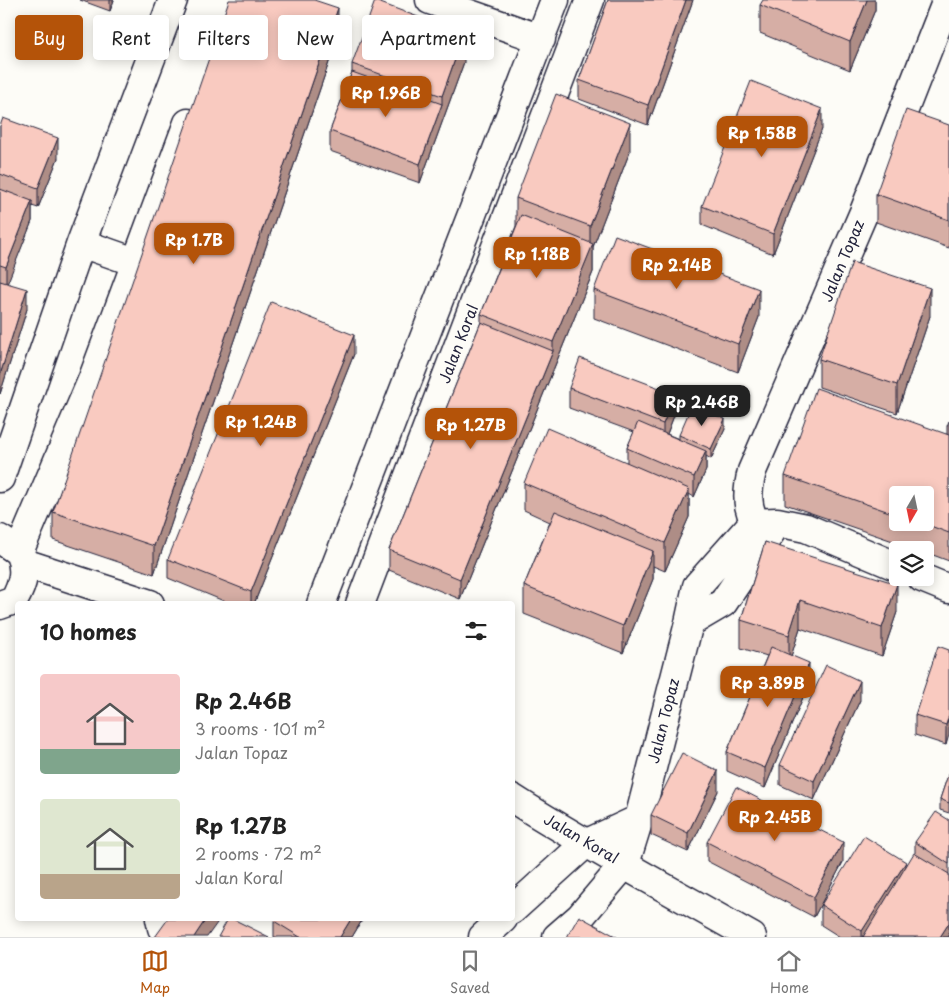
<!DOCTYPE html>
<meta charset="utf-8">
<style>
:root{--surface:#fff;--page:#f6f6f6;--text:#222;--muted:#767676;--line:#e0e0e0;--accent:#b45309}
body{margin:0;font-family:"Playpen Sans",sans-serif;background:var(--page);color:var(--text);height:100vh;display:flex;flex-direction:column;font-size:19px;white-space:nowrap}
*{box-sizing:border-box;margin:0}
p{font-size:16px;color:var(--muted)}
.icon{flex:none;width:28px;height:28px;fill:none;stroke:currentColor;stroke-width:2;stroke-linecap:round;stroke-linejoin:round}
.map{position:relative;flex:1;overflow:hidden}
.drawer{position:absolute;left:15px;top:601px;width:500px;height:320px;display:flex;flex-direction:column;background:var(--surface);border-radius:5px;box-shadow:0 2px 12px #0003}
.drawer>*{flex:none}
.banner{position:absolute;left:15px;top:15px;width:500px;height:45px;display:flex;gap:10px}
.needle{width:32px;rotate:189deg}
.controls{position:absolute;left:889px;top:486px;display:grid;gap:10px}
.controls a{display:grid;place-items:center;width:45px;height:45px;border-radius:5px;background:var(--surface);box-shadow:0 2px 12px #0003;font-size:25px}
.price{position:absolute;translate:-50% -42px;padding:0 11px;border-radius:10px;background:var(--accent);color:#fff;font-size:16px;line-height:32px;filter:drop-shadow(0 1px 2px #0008)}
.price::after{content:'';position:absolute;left:50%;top:30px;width:15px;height:11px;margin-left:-8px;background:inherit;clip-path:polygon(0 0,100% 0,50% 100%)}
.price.on{background:#222;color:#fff}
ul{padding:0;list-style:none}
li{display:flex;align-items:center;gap:15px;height:125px;padding:0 25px}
li span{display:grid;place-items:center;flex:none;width:140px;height:100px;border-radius:5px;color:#555}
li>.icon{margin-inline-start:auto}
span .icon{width:60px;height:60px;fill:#fffc;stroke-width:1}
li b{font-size:21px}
h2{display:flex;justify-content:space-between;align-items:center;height:60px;padding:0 25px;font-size:21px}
.pill{padding:0 18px;border-radius:5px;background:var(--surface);box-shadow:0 2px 12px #0003;font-size:18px;line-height:45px}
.pill.on{background:var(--accent);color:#fff}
.menu{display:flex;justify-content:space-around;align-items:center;height:70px;border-top:1px solid var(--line);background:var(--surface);font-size:14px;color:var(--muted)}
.menu a{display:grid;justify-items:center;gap:2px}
.menu .on{color:var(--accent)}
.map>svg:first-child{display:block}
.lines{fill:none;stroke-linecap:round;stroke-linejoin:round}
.minor-casing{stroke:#22223b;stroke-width:31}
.minor{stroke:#fdfcf7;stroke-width:28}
.wall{fill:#d6aea5;stroke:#22223b;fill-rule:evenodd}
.shaded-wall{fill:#ae8d86;stroke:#22223b}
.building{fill:#f9cac0;stroke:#22223b}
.labels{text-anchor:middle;stroke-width:4;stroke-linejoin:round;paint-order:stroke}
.street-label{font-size:15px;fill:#22223b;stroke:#fdfcf7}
</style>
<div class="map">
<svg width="949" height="937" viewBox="0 0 949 937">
<rect width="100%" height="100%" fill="#fdfcf7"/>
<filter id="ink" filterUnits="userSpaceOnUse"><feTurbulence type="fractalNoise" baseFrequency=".02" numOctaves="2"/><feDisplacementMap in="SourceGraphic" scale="10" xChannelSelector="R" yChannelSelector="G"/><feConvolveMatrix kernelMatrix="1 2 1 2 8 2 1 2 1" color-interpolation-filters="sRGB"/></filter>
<g filter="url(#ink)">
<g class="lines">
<!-- minor casing -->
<g class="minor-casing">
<path id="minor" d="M430,0L541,39
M81,243L135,262
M0,478L81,243L173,0
M766,538C747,515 745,499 752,471L864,212L947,0
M0,539L19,552C27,570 23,584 14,600L0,605
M19,552L93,378L188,123
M24,563L150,604
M922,578L949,589
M321,604L555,0
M360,604L590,0
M689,623L723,603L777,523
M512,798C590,848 672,891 752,937
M512,910L585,844L639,819
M160,919L162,928
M483,937L503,919
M557,937L580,917L625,864L639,819L689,623L697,586L753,523L777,522L806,528L898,567"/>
</g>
<!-- minor -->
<use href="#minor" class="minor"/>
</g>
<!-- wall -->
<path class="wall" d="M80,0H114L110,11Z
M608,0H693L648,125L579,99V80Z
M875,0V10L850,70L760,33V5Z
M338,36L154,574L53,540V512Z
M464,62L420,183L330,151V131L352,72V64Z
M949,125V248L876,222V194Z
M0,126L58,158L38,208L32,206V221L7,283L27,309L0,394Z
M822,129L773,254L702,225V206Z
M630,151L593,247V272L460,599L389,570V550L481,322V314L516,226V198Z
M594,290L759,317L738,372L594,318Z
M930,316L897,413L819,387V359Z
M354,354L254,604H231L168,578V559Z
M569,388L675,413L667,434L679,439V435L725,429L711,459L706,456V470L694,497L689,494V517L665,571L653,566V579L623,653L524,614V586L550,522L524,510V483L627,462V448L634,432L569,408Z
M949,421V561L925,552V550H919L785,504V476L947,434V426ZM898,495L925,522H898Z
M765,542L897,612L882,656L800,628L791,656L809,683L765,788L727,771V752L767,656L741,648V620Z
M949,650L946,745L915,735V715Z
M860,700L814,800L780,785V765Z
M949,772V813L940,810V799Z
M718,791L688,852L651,835V815Z
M949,820V937H840L821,925V905L906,867L915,854V842Z
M707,842L843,862L814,917L707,861Z
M361,919V922L352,937H274V921Z"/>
<!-- shaded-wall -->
<path class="shaded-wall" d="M110,0H114L110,11Z
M686,0H693L648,125V105Z
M867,0H875V10L850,70V42Z
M338,8V36L154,574V546Z
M464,34V62L420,183V164L442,104V96Z
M822,109V129L773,254V234Z
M630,123V151L593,247V272L460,599V579L553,351V342L590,251V226Z
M58,138V158L38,208V188Z
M32,201V221L6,287V267Z
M930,288V316L897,413V385Z
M27,289V309L0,394V375Z
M759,289V317L738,372V344Z
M354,335V354L254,604H251V592Z
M675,394V413L663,444V424Z
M725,419V429L711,459V449Z
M706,451V470L694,497V477Z
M689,489V517L665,571V543Z
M653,551V579L623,653V626Z
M897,584V612L882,656V628Z
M800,600V628L789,663V635Z
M809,663V683L765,788V768Z
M860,681V700L814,800V781Z
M949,715V735L946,745V725Z
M718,771V791L688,852V833Z
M843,842V862L814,917V897Z
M906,862V882L871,937H862V931Z
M206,919H217V923L207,937H194Z
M351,919H361V922L352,937H340Z
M949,923V937H940Z"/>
<!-- building -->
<path class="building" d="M229,0H314L338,8L154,546L53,512Z
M608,0H686L648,105L579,80Z
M763,0H867L850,42L760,5Z
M375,1L464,34L442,96L352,64Z
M352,72L442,104L420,164L330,131Z
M751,81L822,109L773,234L702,206Z
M556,94L630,123L590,226L516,198Z
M906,110L949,125V220L876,194Z
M3,118L58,138L38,188L0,174V126Z
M0,189L32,201L6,267L0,265Z
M521,215L593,244L553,342L481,314Z
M615,235L759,289L738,344L594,290Z
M852,262L930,288L897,385L819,359Z
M0,281L27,289L0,375Z
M271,302L354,335L251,592L168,559Z
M481,322L553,351L460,579L389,550Z
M580,358L675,394L663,424L569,388Z
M816,388L949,435V533L920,522H925V495H898V515L785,476Z
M692,405L725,419L711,449L679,435Z
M638,422L706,451L694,477L627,448Z
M547,428L689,489L665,543L524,483Z
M555,511L653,551L623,626L524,586Z
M765,542L897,584L882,628L800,600L789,635L741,620Z
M938,646L949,650V715L946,725L915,715Z
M771,647L809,663L765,768L727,752Z
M826,665L860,681L814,781L780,765Z
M682,753L718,771L688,833L651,815Z
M949,772V803L940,799Z
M736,787L843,842L814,897L707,842Z
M936,812L949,820V864L915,842Z
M864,836L906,862L862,931L821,905Z
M914,853L949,874V923L940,937H863Z
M579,916L617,937H567Z
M168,919H206L194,937H155Z
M228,919H233L269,937H218Z
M275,919H351L340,937H300L274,921Z"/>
</g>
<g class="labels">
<!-- street labels -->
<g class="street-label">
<text transform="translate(843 261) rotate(-67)" y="5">Jalan Topaz</text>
<text transform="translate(459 344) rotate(-69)" y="5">Jalan Koral</text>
<text transform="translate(664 721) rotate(-76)" y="5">Jalan Topaz</text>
<text transform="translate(581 839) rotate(30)" y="5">Jalan Koral</text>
</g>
</g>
</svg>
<div class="controls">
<a><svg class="needle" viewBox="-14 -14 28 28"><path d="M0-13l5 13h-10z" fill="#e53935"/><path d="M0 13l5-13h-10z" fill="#767676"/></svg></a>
<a><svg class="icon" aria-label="layers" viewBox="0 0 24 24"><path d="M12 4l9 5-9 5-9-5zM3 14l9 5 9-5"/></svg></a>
</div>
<b class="price" style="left:386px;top:118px">Rp 1.96B</b>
<b class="price" style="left:762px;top:158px">Rp 1.58B</b>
<b class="price" style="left:194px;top:265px">Rp 1.7B</b>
<b class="price" style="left:537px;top:279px">Rp 1.18B</b>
<b class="price" style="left:677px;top:290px">Rp 2.14B</b>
<b class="price on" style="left:702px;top:427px">Rp 2.46B</b>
<b class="price" style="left:261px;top:447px">Rp 1.24B</b>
<b class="price" style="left:471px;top:450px">Rp 1.27B</b>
<b class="price" style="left:768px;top:708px">Rp 3.89B</b>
<b class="price" style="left:775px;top:842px">Rp 2.45B</b>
<div class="banner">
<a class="pill on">Buy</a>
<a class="pill">Rent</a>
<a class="pill">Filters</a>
<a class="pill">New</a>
<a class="pill">Apartment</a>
</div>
<section class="drawer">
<h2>10 homes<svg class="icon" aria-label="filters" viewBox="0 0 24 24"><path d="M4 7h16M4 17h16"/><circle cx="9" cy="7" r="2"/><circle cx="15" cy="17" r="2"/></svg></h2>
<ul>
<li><span style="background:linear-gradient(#f6c9c9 75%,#7fa58c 0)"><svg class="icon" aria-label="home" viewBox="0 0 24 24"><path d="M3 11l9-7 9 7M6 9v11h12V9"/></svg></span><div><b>Rp 2.46B</b><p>3 rooms · 101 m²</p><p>Jalan Topaz</p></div></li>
<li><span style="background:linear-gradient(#dfe7d0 75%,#b9a48a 0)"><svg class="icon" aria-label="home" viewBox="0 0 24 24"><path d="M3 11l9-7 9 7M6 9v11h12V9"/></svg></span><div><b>Rp 1.27B</b><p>2 rooms · 72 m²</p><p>Jalan Koral</p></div></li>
</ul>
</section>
</div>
<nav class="menu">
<a class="on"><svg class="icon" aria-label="map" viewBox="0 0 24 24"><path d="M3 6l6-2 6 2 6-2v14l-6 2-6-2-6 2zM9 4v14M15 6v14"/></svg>Map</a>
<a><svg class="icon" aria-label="saved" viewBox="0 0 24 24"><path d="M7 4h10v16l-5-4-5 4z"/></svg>Saved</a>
<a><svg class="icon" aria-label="home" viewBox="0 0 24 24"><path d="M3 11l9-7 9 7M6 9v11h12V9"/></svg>Home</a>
</nav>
